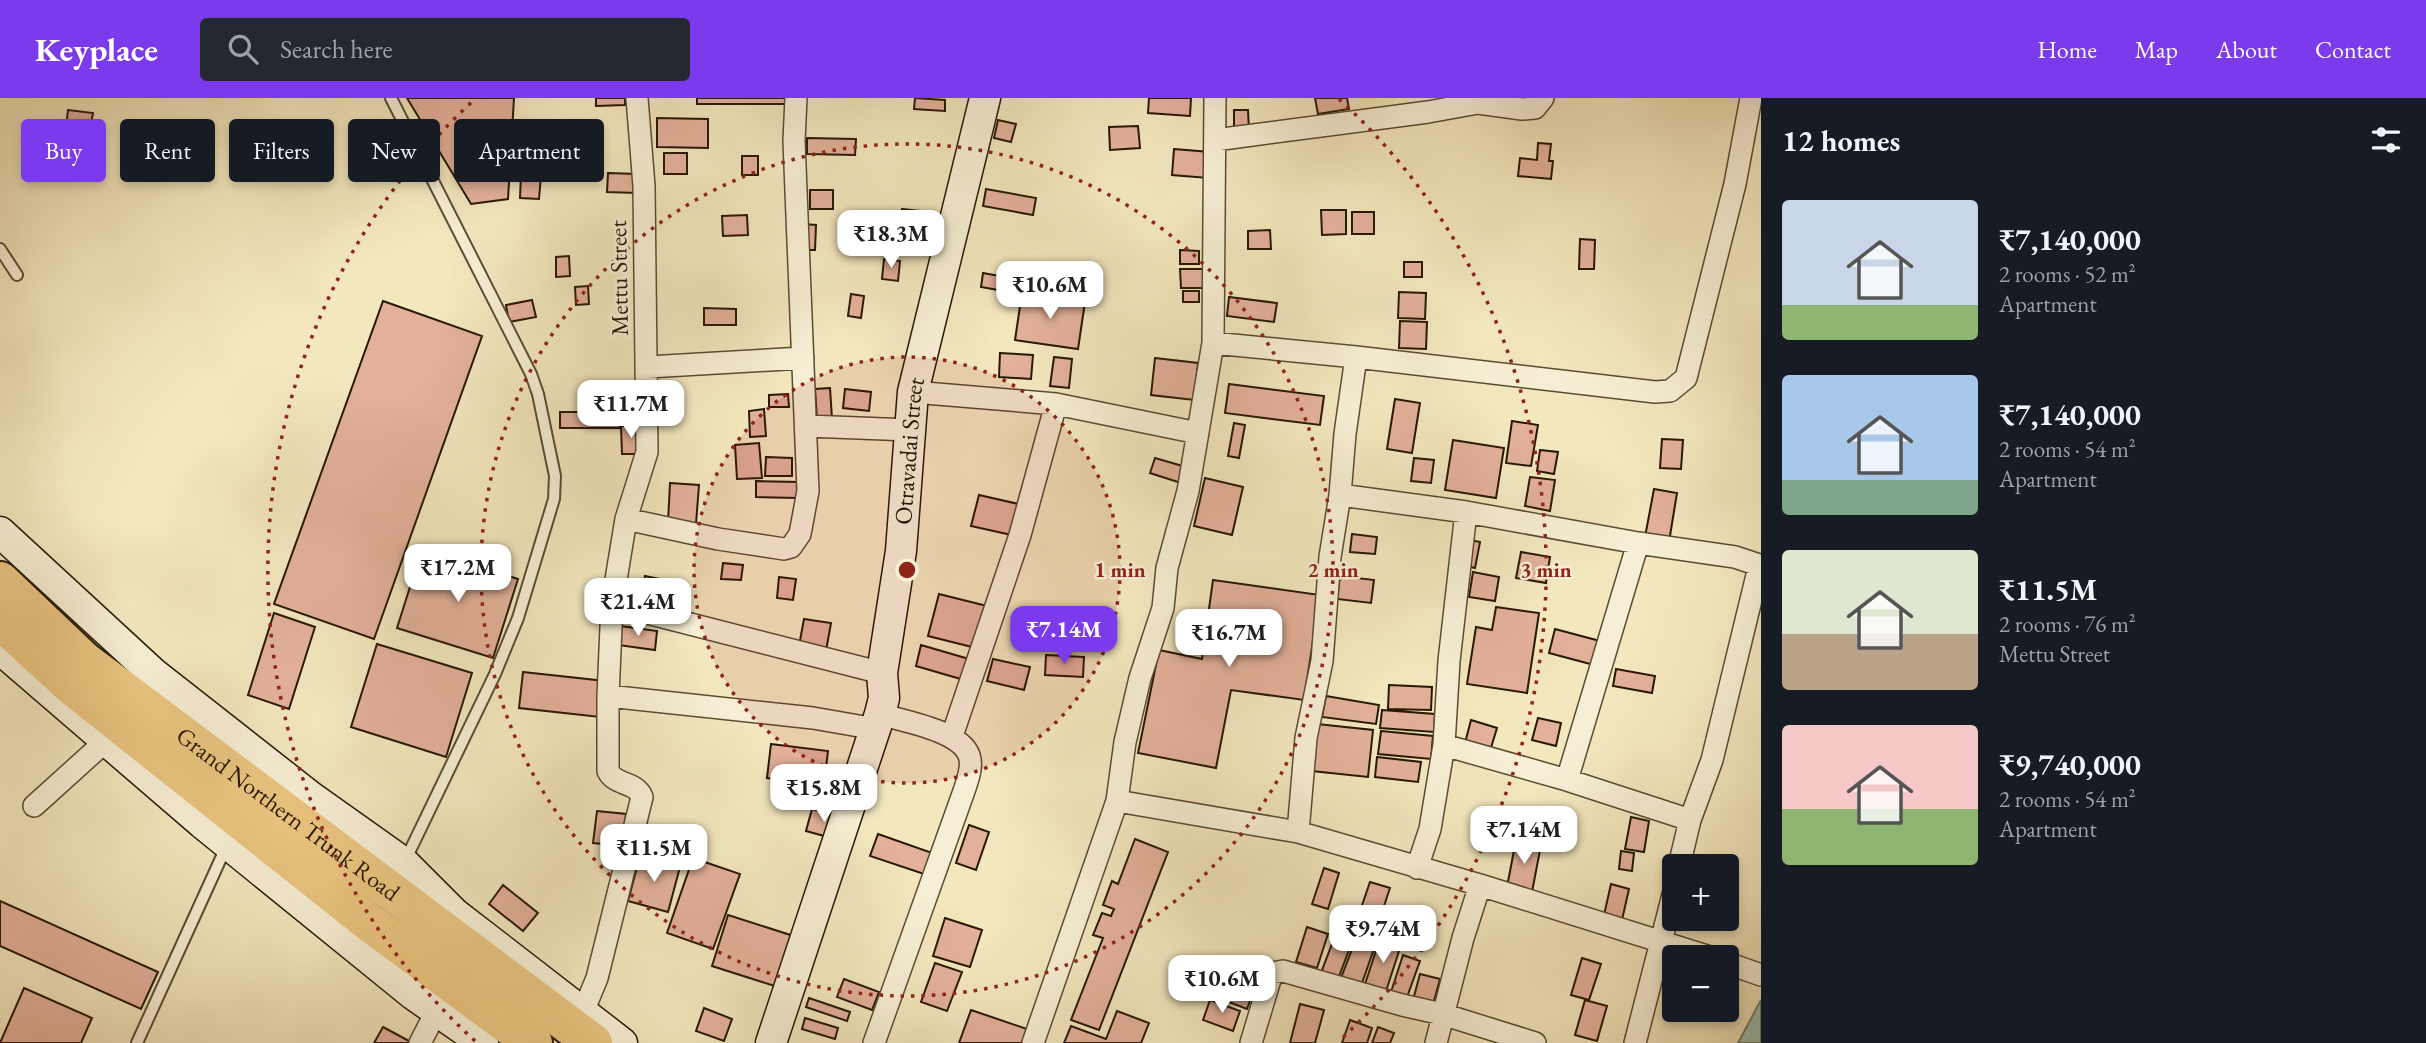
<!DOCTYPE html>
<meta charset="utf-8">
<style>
:root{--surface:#171b24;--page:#242831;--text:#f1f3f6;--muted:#9ea1a6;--accent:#7c3aed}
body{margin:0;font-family:"EB Garamond",serif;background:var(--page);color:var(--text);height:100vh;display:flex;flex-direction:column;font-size:26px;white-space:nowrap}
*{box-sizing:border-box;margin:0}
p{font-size:23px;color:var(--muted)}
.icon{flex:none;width:38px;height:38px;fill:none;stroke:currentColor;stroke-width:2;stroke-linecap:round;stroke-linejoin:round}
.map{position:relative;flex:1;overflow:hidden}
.details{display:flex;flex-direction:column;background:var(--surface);width:665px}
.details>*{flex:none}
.top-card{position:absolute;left:21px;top:21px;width:665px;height:63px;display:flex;gap:14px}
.buttons{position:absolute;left:1662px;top:756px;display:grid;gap:14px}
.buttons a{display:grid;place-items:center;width:77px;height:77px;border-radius:7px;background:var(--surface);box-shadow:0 4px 10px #0003;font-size:35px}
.price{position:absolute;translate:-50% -60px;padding:0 16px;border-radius:14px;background:#fff;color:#222;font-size:23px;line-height:46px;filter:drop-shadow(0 2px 4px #0008)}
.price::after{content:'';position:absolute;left:50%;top:42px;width:21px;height:16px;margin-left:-10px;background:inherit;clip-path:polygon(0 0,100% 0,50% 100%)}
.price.selected{background:var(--accent);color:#fff}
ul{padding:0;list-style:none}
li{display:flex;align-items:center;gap:21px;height:175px;padding:0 21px}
li span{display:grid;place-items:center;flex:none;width:196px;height:140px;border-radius:7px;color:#555}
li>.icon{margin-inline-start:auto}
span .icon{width:84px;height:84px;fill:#fffc;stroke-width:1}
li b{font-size:30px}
h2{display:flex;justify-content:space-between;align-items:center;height:84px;padding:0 21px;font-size:30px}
.chip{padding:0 24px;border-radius:7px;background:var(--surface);box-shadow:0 4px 10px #0003;font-size:24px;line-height:63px}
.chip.selected{background:var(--accent);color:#fff}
header{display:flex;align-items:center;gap:42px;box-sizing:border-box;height:98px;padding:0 35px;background:var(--accent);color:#fff}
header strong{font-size:33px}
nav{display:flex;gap:38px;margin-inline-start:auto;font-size:24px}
.search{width:490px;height:63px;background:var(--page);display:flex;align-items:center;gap:18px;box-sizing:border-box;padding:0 24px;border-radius:7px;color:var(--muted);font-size:26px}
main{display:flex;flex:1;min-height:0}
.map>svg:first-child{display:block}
.water{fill:#9bbfb3;stroke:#6d7c6d;stroke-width:2}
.building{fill:#e3b19a;stroke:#271804;stroke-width:2}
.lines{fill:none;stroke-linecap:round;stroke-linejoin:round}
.lane-casing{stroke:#5a4c32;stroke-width:14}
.street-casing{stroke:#5a4c32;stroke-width:24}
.secondary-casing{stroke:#271804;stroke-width:33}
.highway-casing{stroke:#271804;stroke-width:42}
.lane{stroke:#f7efd5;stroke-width:10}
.street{stroke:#f7efd5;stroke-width:21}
.secondary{stroke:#f7efd5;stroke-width:30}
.highway{stroke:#eac47f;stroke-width:38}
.ring{fill:none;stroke:#8f2418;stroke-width:3.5;stroke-dasharray:3.5 7}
.labels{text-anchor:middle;stroke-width:5;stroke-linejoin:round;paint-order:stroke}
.street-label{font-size:24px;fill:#271804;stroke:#f7efd5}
.centre{fill:#8f2418;stroke:#f7efd5;stroke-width:3.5}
.ring-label{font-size:21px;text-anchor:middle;font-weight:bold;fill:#8f2418;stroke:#f7efd5;stroke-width:5;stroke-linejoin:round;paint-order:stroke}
</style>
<header>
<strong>Keyplace</strong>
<div class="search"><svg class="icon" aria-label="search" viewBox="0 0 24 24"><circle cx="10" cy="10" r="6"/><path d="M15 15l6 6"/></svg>Search here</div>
<nav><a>Home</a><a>Map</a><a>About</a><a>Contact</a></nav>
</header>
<main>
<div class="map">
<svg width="1761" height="945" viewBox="0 0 1761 945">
<rect width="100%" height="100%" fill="#f3e7be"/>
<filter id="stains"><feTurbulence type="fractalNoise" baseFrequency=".00286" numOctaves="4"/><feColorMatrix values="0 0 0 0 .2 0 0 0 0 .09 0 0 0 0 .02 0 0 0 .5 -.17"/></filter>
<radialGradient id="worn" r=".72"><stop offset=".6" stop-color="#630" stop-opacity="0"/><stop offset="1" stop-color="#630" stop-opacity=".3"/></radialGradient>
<!-- water -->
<path class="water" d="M1761,902V945H1738Z"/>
<!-- building -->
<path class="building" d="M407,0H514L508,101L471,106Z
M596,0H625V7L596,8Z
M697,0H790V6H697Z
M915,0L945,2V13L914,11Z
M1149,0H1191L1190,18L1148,15Z
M1315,0H1347L1349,11L1318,16Z
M68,12L93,15L90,32L66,29Z
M1234,12H1248L1249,32H1234Z
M657,20L708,21V50L657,49Z
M998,22L1016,26L1011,44L994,40Z
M1138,28L1140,50L1110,52L1109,29Z
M807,40L856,41L855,57L807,56Z
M1538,45L1551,46L1549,63H1553L1551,81L1518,78L1520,60L1537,62Z
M515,50L539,51L538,71L515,70Z
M1174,51L1210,54L1208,80L1172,77Z
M664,55H687V76H664Z
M742,58H758V77H742Z
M608,75L637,76L636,95L607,94Z
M521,77L541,78L539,101L520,100Z
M986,91L1036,100L1033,117L983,108Z
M810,92H833V111H810Z
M902,111L929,114L927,130L900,127Z
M1321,112H1346V136L1322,137Z
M1352,114H1374V136H1352Z
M747,117L748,137L723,138L722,118Z
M803,126L816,127L815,152H802Z
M1270,132L1271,151H1248V133Z
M907,139H926V157H908Z
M1580,141L1595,142L1594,171H1579Z
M1180,152L1199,153V166H1180Z
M569,158L570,178L556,179V159Z
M884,161L900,163L898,183L882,181Z
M1404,164H1422V179H1404Z
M1180,171H1205V190H1181Z
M983,175L1000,178L998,192L981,189Z
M588,188L589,206L576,207L575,189Z
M1183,193H1199V204H1183Z
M1399,194L1426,195L1425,221L1398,220Z
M1022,195L1085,204L1078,251L1015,242Z
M851,196L864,198L861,220L848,218Z
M1229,199L1277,205L1274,224L1227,218Z
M532,202L536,219L509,224L506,207Z
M383,203L482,238L374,541L274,506Z
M704,210L736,211V227H704Z
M1400,223L1427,224L1426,251L1399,250Z
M1000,255L1033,257L1031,281L999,279Z
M1054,259L1072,261L1069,290L1050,288Z
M1155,260L1198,265L1194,302L1151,297Z
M1229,286L1324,298L1320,327L1225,315Z
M830,290L832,321L817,322L815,291Z
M845,291L871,294L869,313L843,310Z
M788,296L789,309H769V297Z
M1395,301L1420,305L1412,355L1387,351Z
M764,311L766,338L750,339L749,313Z
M560,314H620V330H560Z
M1512,323L1538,327L1531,368L1506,365Z
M1234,325L1245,327L1239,360L1228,358Z
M621,328H641V356H622Z
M1662,341L1683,342L1681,371L1660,370Z
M1453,342L1504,350L1496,400L1445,392Z
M759,345L762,380L737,381L735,347Z
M1540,352L1558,354L1554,376L1537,373Z
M766,359L792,360V378H765Z
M1155,360L1186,369L1181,385L1150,375Z
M1414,360L1434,362L1431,385L1411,383Z
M1530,379L1555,382L1550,413L1525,408Z
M1205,380L1243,389L1232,437L1194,428Z
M756,383L798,384V400L756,399Z
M670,385L699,387L696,426L668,424Z
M1654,391L1677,395L1669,444L1645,439Z
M979,397L1023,407L1016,438L971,428Z
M1352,436L1377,439L1375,456L1350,454Z
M1470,442L1480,444L1475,470L1466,468Z
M422,451L518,481L493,560L397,530Z
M1521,454L1550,459L1546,485L1516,480Z
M723,465L743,467L741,482L721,481Z
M1473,474L1499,479L1495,503L1469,499Z
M645,478L660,481L655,508L640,505Z
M1340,478L1374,482L1371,505L1337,501Z
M779,479L796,481L793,502L777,500Z
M1213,482L1320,497L1304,602L1231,592L1216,670L1138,655L1159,552L1202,561Z
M939,496L987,508L976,550L928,538Z
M1496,509L1539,515L1527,595L1467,586L1476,529L1492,532Z
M274,515L315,529L289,611L248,597Z
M804,521L831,525L826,553L799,548Z
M621,528L657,533L655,552L618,547Z
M1555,531L1600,543L1594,567L1549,555Z
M377,546L472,575L446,659L351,629Z
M921,547L969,561L964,582L916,568Z
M1046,557L1084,559L1083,579L1045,577Z
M993,561L1030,569L1024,592L987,583Z
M1616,571L1655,578L1652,595L1613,588Z
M523,574L605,583L600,619L519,610Z
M1389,587L1432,589L1431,612L1388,611Z
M1326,598L1379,607L1376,626L1322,619Z
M1382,612L1435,616L1434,634L1380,630Z
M1538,620L1561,625L1556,648L1532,642Z
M1471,622L1497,630L1490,653L1465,645Z
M1317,626L1373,632L1368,679L1312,673Z
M1381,633L1433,638L1431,661L1378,656Z
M771,646L828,653L824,686L767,680Z
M1377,659L1421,664L1418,684L1375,679Z
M812,711L841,718L835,741L806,733Z
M597,713L626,716L623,748L593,745Z
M1631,719L1649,723L1644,754L1625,751Z
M969,727L989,734L976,772L956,765Z
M878,736L938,757L930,778L870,758Z
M1135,741L1168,754L1099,932L1071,922L1103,840L1093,837L1102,815L1111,818L1114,811L1103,807L1112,783L1118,786Z
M1516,742L1541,747L1532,794L1507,789Z
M1621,753L1634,755L1632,773L1619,771Z
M640,758L680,769L668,814L628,803Z
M693,760L740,776L713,851L667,835Z
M1324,770L1339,775L1328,811L1312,806Z
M1370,784L1390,790L1379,823L1359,816Z
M1611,786L1629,791L1622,822L1604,817Z
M503,787L538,815L523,833L489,806Z
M0,803L158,874L141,911L0,848Z
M1413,809L1433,815L1422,853L1402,847Z
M728,817L803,841L787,892L712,868Z
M945,820L982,832L970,869L933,858Z
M1307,829L1328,836L1317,870L1296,864Z
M1338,830L1355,836L1338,881L1321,875Z
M1356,841L1375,848L1361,888L1341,880Z
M1380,841L1401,847L1386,893L1365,886Z
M1403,857L1420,863L1407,899L1391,894Z
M1582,860L1601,866L1589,902L1571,897Z
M935,865L962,874L947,913L921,904Z
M1420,876L1440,881L1433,907L1413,902Z
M844,881L879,894L872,912L837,899Z
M1225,881L1254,892L1247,911L1218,900Z
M24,890L92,920L81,945H0Z
M809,900L850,914L847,923L806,909Z
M1210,902L1240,913L1233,933L1203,922Z
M1585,902L1607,908L1597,943L1575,937Z
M1300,906L1324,912L1315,945H1290Z
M704,910L732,921L724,943L696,933Z
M971,912L1027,931L1022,945H959Z
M1117,913L1149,925L1141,945H1064L1071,928L1106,941Z
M805,920L838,930L835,941L802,931Z
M1350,922L1372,930L1367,945H1342Z
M383,929L409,943L408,945H374Z
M1378,929L1394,935L1390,945H1372Z"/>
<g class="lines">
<!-- lane casing -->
<g class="lane-casing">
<path id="lane" d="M391,0L531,276L538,296L555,378L554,401L518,520L495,576L405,763
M0,151L17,177
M137,945L227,747"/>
</g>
<!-- street casing -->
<g class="street-casing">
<path id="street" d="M1215,42L1428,14L1478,5L1522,11L1535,10L1543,0
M1213,245L1215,0
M1356,259L1655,294L1670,293L1686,280L1735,86L1751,0
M648,269L803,260
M913,294L1056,306L1198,335
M807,328L910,332
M1340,397L1466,414L1449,563L1444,647L1430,731L1417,770
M1466,414L1638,445L1735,459L1756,466L1758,473L1712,662L1690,722L1679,768
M626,421L718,441L784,451L791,449L800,436L808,393L794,43L796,0
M612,506L882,575
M608,598L813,620L876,631
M952,638L1020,437L1056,306
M1444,647L1567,682L1690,722
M1567,682L1638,445
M1117,703L1298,734
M34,708L107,642
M1480,787L1710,859
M1727,865L1761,877
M583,914L597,880L642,699C636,683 615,688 608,673V598L612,506L626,421L647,354L644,88L637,0
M420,945L436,914
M874,945L964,693C967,684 972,671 970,661C965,633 905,624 880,616
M1033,945L1117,703L1125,644L1140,580L1163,510L1167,470L1188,393L1213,245L1356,259L1345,336L1340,397L1330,459L1322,563L1306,640L1298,734L1480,787L1463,840L1436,945
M1251,945L1272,875L1283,873L1402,907L1442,916L1535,945
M1635,945L1675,789"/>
</g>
<!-- secondary casing -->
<g class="secondary-casing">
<g id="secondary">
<path d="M0,434L153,575L311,699L404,765L454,815L622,945"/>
<path d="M0,551L202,725L414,897L483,945"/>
<path id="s1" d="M771,945L880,616L884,600L882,575L901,453L913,294L985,0"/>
</g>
</g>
<!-- highway casing -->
<g class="highway-casing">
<g id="highway">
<path id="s2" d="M0,483L84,563L593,945"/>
<path d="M0,522L72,588L370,825L533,945"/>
</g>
</g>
<!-- lane -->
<use href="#lane" class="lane"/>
<!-- street -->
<use href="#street" class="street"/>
<!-- secondary -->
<use href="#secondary" class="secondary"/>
<!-- highway -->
<use href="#highway" class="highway"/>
</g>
<!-- distance rings -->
<circle cx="907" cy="472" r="213" fill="#8f2418" fill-opacity=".12"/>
<g class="ring">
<circle cx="907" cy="472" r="213"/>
<circle cx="907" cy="472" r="426"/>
<path d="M475 943A639 639 0 0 1 475 1M1339 1A639 639 0 0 1 1339 943"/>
</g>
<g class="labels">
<!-- street labels -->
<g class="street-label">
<text transform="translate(619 180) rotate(-91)" y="8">Mettu Street</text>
<text dy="8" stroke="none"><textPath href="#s1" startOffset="612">Otravadai Street</textPath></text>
<text dy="8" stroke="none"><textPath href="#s2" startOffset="371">Grand Northern Trunk Road</textPath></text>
</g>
</g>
<circle cx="907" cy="472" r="10" class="centre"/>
<g class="ring-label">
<text x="1120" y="479">1 min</text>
<text x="1333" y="479">2 min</text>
<text x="1546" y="479">3 min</text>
</g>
<rect width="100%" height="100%" filter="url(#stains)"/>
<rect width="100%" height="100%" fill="url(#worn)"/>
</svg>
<div class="buttons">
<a>+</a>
<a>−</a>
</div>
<b class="price" style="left:891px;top:172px">₹18.3M</b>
<b class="price" style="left:1050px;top:223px">₹10.6M</b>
<b class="price" style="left:631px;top:342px">₹11.7M</b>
<b class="price" style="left:458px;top:506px">₹17.2M</b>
<b class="price" style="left:638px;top:540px">₹21.4M</b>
<b class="price selected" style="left:1064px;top:568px">₹7.14M</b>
<b class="price" style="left:1229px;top:571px">₹16.7M</b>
<b class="price" style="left:824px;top:726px">₹15.8M</b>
<b class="price" style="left:1524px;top:768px">₹7.14M</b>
<b class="price" style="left:654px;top:786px">₹11.5M</b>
<b class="price" style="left:1383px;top:867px">₹9.74M</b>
<b class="price" style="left:1222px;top:917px">₹10.6M</b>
<div class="top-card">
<a class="chip selected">Buy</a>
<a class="chip">Rent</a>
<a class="chip">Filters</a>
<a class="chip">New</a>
<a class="chip">Apartment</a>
</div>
</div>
<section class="details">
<h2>12 homes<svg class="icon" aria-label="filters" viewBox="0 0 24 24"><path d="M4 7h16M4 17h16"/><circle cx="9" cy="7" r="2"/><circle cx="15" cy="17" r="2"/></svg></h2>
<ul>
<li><span style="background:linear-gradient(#c9d6e8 75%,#8fb573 0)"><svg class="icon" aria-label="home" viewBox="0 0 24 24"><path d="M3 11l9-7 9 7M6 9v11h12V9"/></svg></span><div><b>₹7,140,000</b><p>2 rooms · 52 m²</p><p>Apartment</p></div></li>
<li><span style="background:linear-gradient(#a9c7e8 75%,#7fa58c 0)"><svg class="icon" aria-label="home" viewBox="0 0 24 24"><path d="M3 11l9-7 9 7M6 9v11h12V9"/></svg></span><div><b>₹7,140,000</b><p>2 rooms · 54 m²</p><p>Apartment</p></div></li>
<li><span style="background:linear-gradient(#dfe7d0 60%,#b9a48a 0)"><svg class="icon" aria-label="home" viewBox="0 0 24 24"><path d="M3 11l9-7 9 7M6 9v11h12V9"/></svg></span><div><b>₹11.5M</b><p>2 rooms · 76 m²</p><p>Mettu Street</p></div></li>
<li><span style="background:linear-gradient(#f6c9c9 60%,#8fb573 0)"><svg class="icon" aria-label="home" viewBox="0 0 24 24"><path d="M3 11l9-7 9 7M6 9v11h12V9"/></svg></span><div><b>₹9,740,000</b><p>2 rooms · 54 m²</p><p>Apartment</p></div></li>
</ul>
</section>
</main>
